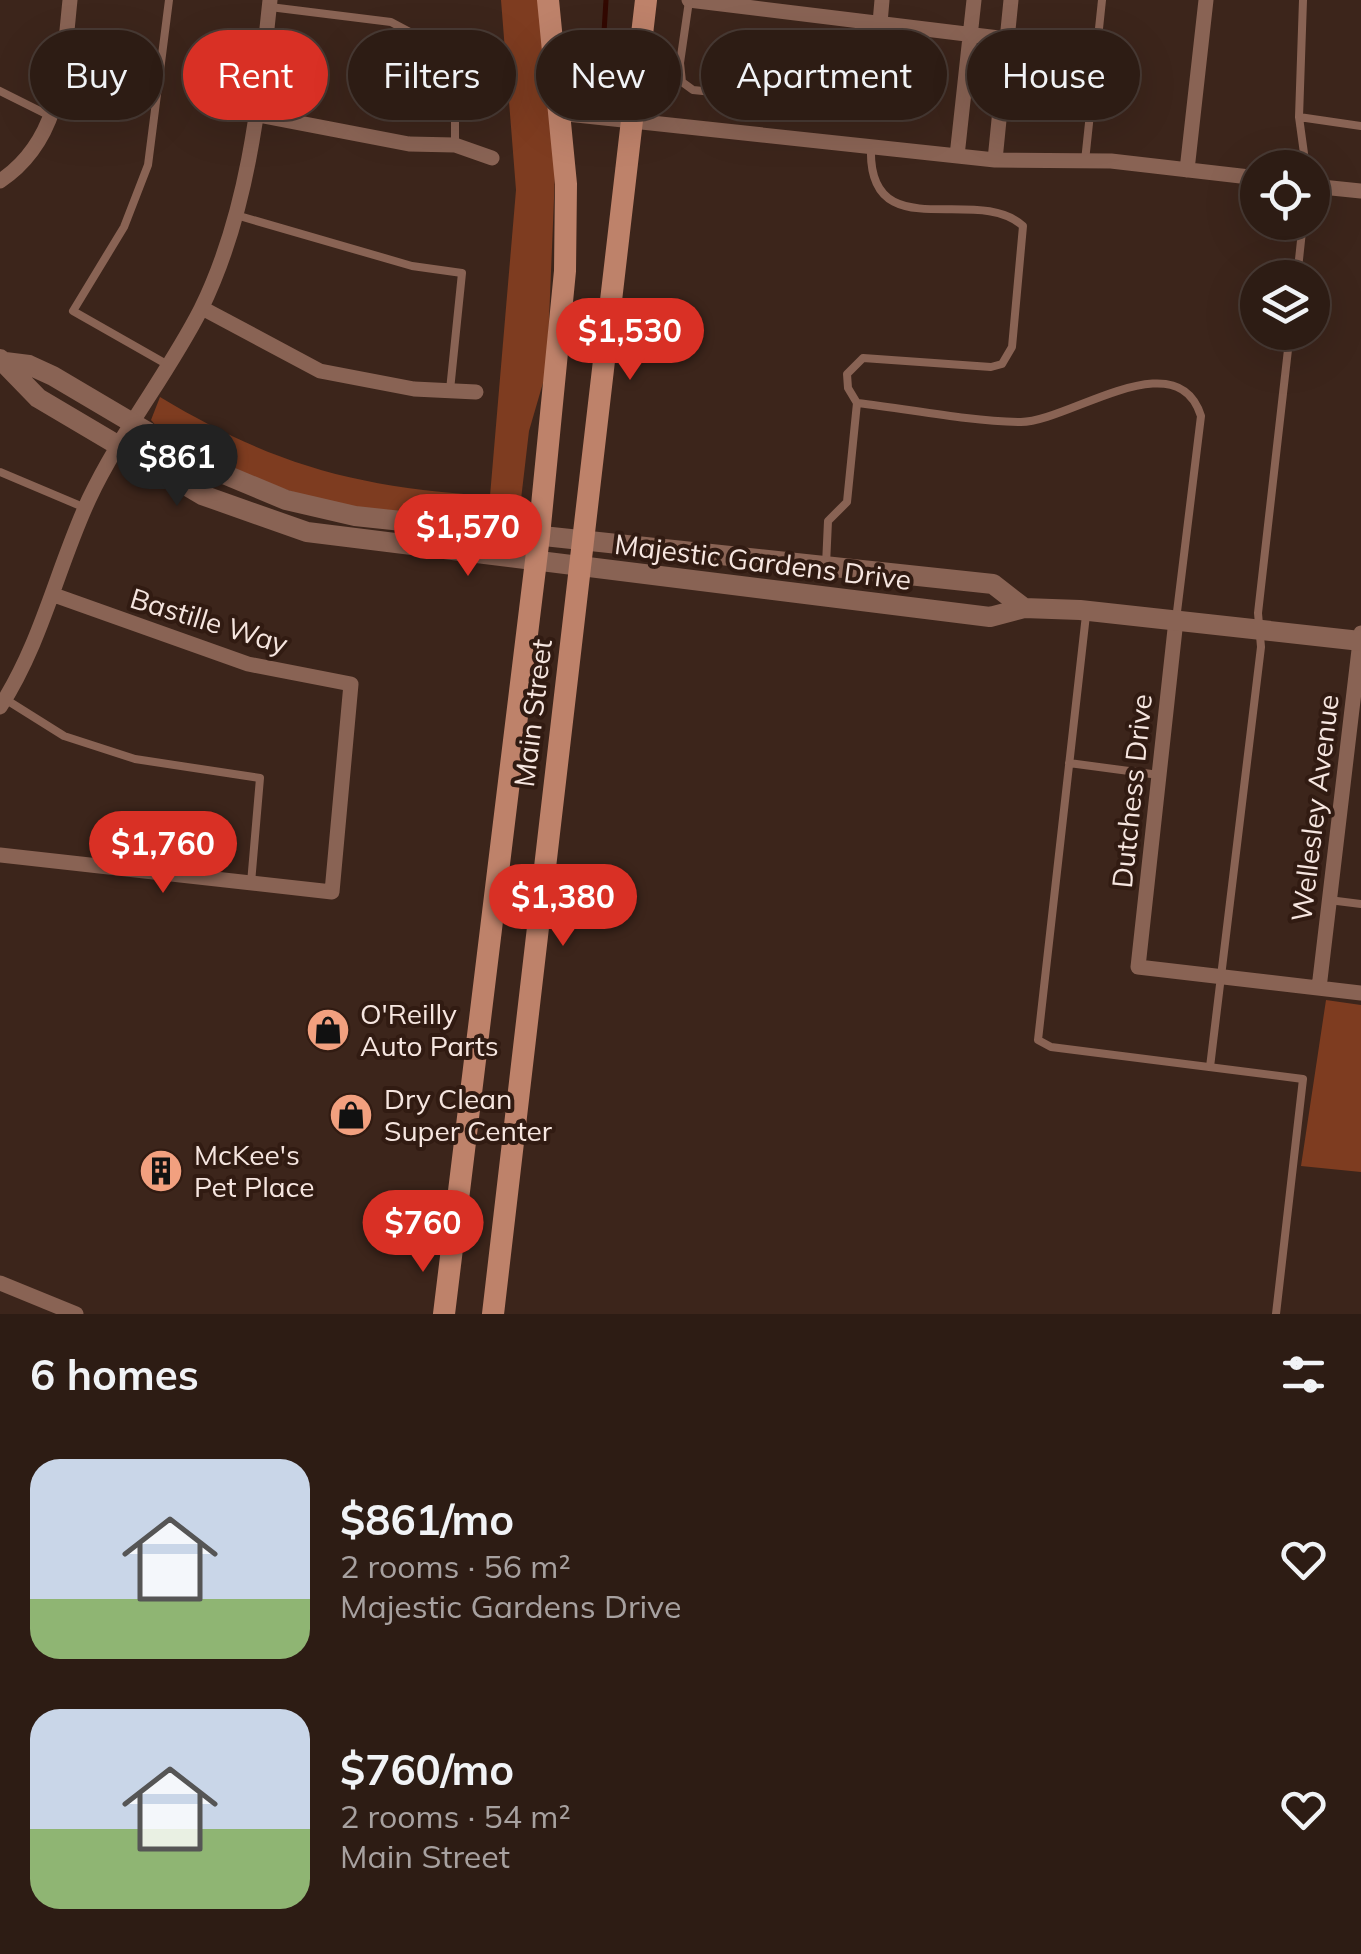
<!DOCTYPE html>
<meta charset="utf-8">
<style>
:root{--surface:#2d1c14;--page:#392922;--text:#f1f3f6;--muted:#a7a1a0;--line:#483a34;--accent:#d93025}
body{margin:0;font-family:Mulish,sans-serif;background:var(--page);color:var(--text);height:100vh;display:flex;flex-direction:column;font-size:38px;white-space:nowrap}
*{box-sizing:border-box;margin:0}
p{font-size:32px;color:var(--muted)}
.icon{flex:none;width:55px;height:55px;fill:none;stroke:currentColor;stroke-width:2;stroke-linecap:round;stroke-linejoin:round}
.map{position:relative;height:1314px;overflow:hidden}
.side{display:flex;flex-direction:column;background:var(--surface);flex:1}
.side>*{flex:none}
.banner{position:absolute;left:30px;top:30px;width:1302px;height:90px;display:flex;gap:20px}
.buttons{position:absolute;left:1240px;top:150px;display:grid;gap:20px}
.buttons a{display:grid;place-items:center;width:90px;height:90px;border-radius:50%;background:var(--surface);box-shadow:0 10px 40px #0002,0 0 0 2px var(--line);font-size:50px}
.price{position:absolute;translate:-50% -85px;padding:0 22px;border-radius:35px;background:var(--accent);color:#fff;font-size:32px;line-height:65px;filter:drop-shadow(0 2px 5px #0008)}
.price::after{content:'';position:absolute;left:50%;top:60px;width:30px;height:22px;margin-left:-15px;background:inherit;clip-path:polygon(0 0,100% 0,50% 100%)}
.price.current{background:#222;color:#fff}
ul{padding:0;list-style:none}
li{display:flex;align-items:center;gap:30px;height:250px;padding:0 30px}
li span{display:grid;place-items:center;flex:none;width:280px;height:200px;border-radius:30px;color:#555}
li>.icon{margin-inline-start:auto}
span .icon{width:120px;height:120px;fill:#fffc;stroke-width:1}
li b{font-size:42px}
h2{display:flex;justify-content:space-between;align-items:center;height:120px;padding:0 30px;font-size:42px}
.chip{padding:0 35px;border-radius:45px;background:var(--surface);box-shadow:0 10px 40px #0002,0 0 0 2px var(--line);font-size:35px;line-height:90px}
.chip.current{background:var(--accent);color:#fff}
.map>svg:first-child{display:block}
.green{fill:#7e3c20}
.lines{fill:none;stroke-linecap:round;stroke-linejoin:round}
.stream{stroke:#320800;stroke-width:5}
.service{stroke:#896354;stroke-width:8}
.minor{stroke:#896354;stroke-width:15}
.tertiary{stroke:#896354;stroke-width:20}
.secondary{stroke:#be826a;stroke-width:22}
.labels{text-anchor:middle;stroke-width:8;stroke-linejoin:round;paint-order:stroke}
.street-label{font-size:28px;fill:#f6e6e0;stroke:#311b12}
.poi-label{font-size:28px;fill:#f6e6e0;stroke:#311b12;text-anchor:start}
</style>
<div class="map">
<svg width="1361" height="1314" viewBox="0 0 1361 1314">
<rect width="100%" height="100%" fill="#3c251b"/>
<!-- green -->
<path class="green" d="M501,0H542L556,150L547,369L529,431L520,508L507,526C440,518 372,514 307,496C254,482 205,455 158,428L151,420L160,397C275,466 356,487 490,496L516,190Z
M1326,1000L1361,1005V1172L1301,1166Z"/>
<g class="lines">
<!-- stream -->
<path class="stream" d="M602,65L606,0"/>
<!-- service -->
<path class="service" d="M1303,0L1299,117L1306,168
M689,1L680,63L682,82L693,90L870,108L880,23
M270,7L391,22L455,56V145
M0,91L50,116
M1299,117L1361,126
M871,147C867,250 976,183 1023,226L1012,347L1002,364L991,367L863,358L847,374L848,388L857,403C910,409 966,421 1020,422C1067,423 1177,339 1201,416L1176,620
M1085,161L1102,0
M236,215L412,266L462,273L450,390
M1297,278L1303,222
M168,365L73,311L124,227L148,165L169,0
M0,472L83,507
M826,565L828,521L847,502L857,403
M1086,615L1038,1040L1051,1047L1303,1079L1276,1314
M5,699L64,736L135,759L260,778L251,883
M1069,763L1159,775
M1329,900L1361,904
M1210,1067L1261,647L1258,613L1290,332"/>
<!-- minor -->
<path class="minor" d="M689,0L1007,39
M880,23L882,0
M558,113L995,160L1111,161L1258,178
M258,115L409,144L455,145L492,158
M957,156L974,0
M995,160L1011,0
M1187,170L1206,0
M0,181C62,140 63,67 70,0
M1312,186L1361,191
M202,308L320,371L414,389L476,392
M1176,620L1138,967L1361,993
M0,707C42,642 57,568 89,499C120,433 168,374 201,309C248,213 259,105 270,0
M0,855L332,892L351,684L248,664L54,595
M1319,988L1361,633
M0,1283L76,1314"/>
<!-- tertiary -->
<path class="tertiary" d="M0,359L38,398L202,495L307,532L990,617L1024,608L1080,610L1361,641
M5,362L29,365L53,376L207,467L286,500L355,516L993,584L1024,608"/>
<!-- secondary -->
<path class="secondary" d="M444,1314L539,536L565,271L566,184L548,0
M493,1314L646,0"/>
</g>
<!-- icons -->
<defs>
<g id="shop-disc" transform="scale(2.25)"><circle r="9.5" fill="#f2a07f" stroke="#311b12"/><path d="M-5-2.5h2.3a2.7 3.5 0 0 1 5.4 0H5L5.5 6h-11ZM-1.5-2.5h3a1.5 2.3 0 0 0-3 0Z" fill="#111"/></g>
<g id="building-disc" transform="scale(2.25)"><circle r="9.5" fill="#f2a07f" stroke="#311b12"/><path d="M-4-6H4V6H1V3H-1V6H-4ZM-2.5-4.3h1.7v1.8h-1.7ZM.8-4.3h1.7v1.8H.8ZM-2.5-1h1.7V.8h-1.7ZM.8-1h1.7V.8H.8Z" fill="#111"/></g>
</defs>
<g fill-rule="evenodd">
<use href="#shop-disc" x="328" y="1030"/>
<use href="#shop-disc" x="351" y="1115"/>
<use href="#building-disc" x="161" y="1171"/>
</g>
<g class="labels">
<!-- street labels -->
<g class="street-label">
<text transform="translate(763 562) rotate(7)" y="10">Majestic Gardens Drive</text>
<text transform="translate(209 621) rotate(17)" y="10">Bastille Way</text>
<text transform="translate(533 713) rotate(-83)" y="10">Main Street</text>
<text transform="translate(1132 791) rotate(-84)" y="10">Dutchess Drive</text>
<text transform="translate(1315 808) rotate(-83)" y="10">Wellesley Avenue</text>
</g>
<!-- poi labels -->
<g class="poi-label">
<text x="360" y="1024">O'Reilly<tspan x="360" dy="32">Auto Parts</tspan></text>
<text x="384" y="1109">Dry Clean<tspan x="384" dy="32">Super Center</tspan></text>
<text x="194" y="1165">McKee's<tspan x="194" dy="32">Pet Place</tspan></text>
</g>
</g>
</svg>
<div class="buttons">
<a><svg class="icon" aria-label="locate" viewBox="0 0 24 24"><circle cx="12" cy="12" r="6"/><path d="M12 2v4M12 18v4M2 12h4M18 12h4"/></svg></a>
<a><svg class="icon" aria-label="layers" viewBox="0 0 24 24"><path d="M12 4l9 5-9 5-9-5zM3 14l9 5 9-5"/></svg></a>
</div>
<b class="price" style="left:630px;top:383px">$1,530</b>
<b class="price current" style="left:177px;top:509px">$861</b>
<b class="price" style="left:468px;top:579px">$1,570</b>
<b class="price" style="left:163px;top:896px">$1,760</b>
<b class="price" style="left:563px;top:949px">$1,380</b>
<b class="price" style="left:423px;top:1275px">$760</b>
<div class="banner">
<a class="chip">Buy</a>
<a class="chip current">Rent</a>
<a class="chip">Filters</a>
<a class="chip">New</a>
<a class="chip">Apartment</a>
<a class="chip">House</a>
</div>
</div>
<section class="side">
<h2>6 homes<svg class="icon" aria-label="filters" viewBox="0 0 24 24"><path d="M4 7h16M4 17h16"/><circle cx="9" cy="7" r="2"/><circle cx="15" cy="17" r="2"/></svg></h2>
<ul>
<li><span style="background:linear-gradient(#c9d6e8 70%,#8fb573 0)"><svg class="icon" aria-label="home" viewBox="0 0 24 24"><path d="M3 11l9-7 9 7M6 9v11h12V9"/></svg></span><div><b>$861/mo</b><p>2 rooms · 56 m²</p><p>Majestic Gardens Drive</p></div><svg class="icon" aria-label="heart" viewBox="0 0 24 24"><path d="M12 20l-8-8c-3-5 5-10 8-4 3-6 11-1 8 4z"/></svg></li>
<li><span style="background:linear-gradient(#c9d6e8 60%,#8fb573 0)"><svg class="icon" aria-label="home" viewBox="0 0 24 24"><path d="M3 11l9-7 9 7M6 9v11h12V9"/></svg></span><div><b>$760/mo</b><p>2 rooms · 54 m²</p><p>Main Street</p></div><svg class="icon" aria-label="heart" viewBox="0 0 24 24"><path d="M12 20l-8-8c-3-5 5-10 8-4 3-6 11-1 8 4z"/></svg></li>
</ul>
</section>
